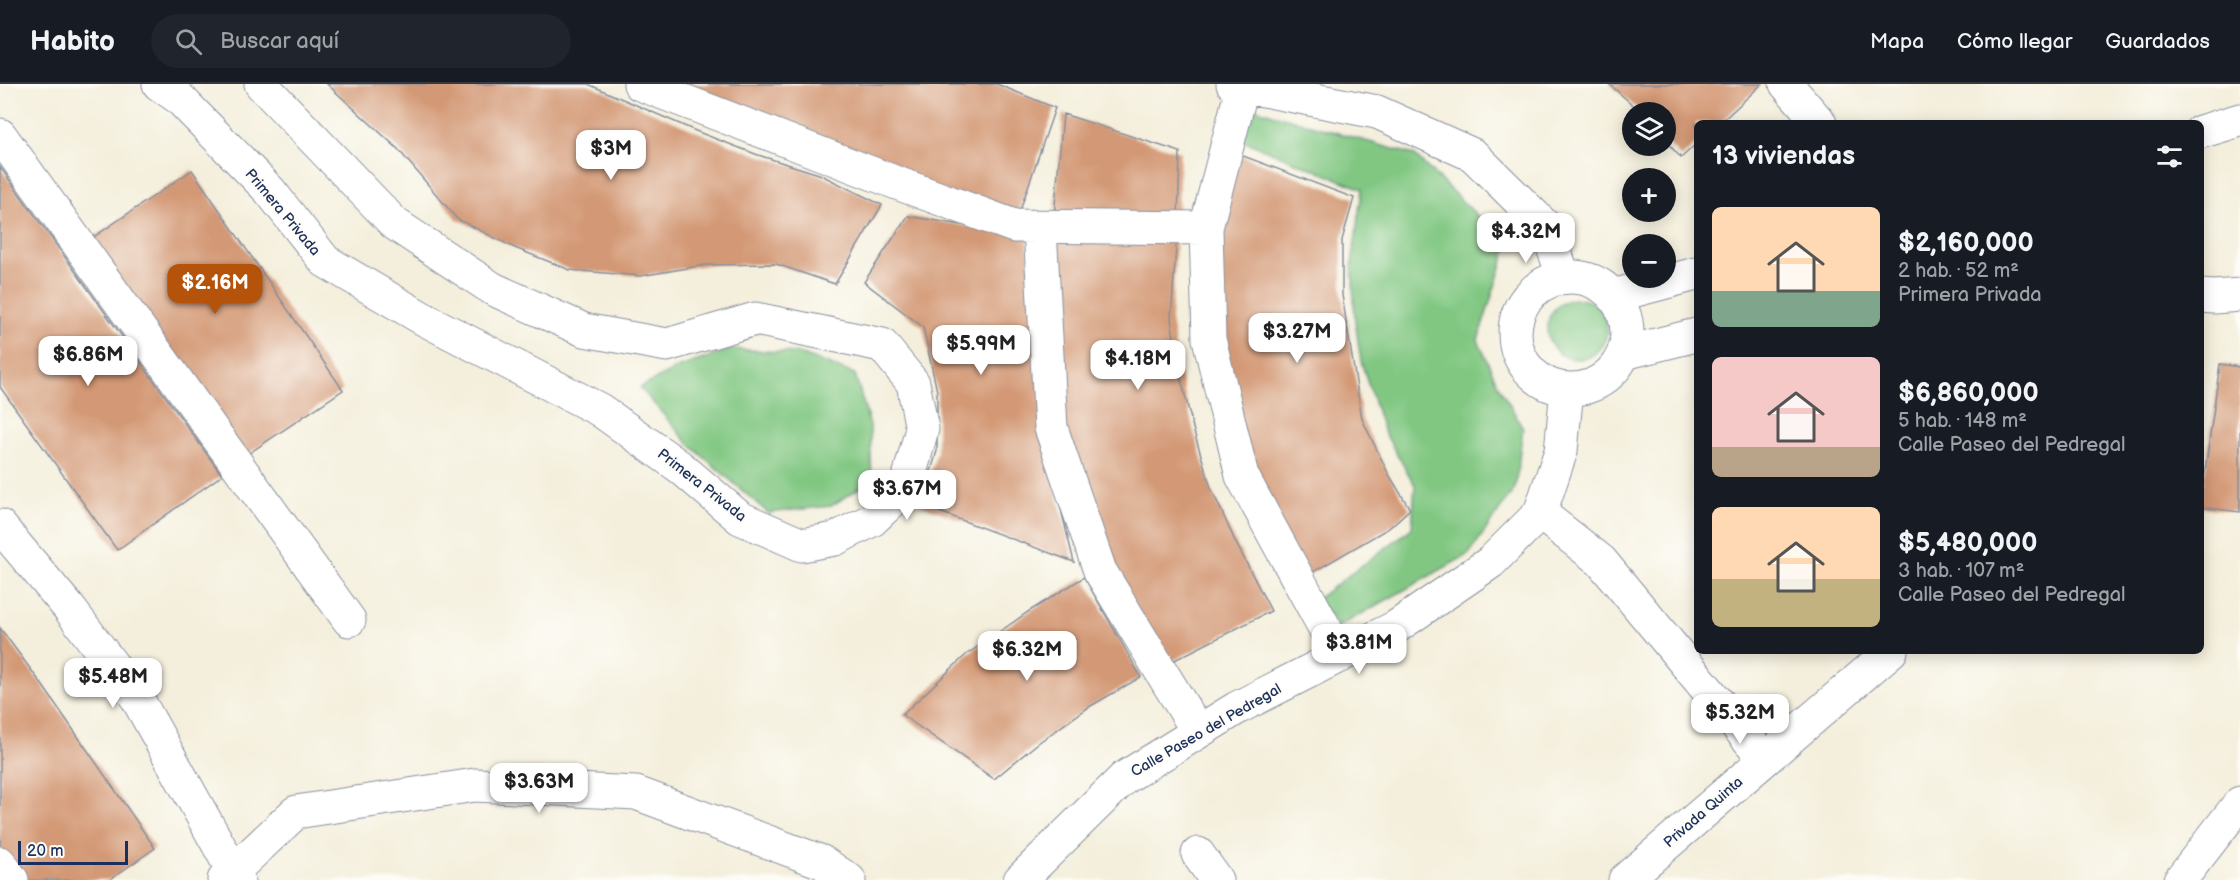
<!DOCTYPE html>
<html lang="es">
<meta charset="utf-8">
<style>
:root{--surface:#171b24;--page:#20242c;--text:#f1f3f6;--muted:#9ea1a6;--line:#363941;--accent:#b45309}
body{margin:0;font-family:"Balsamiq Sans",sans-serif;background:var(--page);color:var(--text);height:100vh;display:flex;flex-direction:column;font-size:22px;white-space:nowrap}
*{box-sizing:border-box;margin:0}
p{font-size:20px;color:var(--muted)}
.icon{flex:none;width:33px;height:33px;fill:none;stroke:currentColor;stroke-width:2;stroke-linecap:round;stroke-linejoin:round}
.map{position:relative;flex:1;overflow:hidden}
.details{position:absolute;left:1694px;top:36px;width:510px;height:534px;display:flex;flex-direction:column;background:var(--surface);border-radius:9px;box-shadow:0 3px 15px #0003}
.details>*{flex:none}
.fabs{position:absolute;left:1622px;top:18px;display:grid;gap:12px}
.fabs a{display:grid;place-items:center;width:54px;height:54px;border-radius:50%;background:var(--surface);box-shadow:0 3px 15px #0003;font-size:30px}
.scale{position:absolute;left:18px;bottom:15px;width:110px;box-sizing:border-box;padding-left:6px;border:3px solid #1b2f5e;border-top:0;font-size:16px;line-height:21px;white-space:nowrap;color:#1b2f5e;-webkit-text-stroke:4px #fdfcf7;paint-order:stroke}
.price{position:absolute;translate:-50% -51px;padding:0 14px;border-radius:12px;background:#fff;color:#222;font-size:20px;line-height:39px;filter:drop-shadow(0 2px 3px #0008)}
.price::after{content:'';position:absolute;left:50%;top:36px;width:18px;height:14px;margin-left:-9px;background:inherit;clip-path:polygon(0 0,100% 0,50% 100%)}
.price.active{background:var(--accent);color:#fff}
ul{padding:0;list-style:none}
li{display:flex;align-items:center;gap:18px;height:150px;padding:0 18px}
li span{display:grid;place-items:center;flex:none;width:168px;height:120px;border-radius:9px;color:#555}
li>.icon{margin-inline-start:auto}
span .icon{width:72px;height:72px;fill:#fffc;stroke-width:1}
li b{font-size:26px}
h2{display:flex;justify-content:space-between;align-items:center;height:72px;padding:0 18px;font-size:26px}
header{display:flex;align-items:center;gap:36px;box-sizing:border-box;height:84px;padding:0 30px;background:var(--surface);border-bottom:2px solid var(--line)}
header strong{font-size:28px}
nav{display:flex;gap:33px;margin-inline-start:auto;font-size:21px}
.search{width:420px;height:54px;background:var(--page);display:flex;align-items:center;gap:15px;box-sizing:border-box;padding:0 21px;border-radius:33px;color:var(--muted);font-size:22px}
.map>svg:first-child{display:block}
.green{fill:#81c782;stroke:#4e7b70;stroke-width:1.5}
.building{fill:#d39874}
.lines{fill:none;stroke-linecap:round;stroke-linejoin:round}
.minor-casing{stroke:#888f9d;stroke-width:35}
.major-casing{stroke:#888f9d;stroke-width:35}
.minor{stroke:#fff;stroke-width:33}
.major{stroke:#fff;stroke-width:33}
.labels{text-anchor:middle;stroke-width:4.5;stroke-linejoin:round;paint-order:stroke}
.street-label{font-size:15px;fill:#1b2f5e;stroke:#fdfcf7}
</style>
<header>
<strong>Habito</strong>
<div class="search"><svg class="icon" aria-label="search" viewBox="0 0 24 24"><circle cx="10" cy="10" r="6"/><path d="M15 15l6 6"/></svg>Buscar aquí</div>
<nav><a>Mapa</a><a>Cómo llegar</a><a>Guardados</a></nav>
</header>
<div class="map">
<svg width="2240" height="796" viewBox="0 0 2240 796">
<rect width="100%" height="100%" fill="#fdfcf7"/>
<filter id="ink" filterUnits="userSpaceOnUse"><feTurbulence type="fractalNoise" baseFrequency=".0167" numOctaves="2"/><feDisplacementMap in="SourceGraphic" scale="12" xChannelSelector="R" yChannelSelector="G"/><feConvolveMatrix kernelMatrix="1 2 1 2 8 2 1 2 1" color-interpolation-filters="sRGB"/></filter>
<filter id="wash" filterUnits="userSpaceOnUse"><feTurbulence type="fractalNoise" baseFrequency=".008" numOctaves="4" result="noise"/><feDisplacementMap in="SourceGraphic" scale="24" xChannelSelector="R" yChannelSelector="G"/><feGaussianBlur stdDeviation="1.35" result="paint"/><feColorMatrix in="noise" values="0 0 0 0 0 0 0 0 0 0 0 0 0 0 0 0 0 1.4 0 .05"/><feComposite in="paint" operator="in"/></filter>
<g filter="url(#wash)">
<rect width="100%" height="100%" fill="#f4efdc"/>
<!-- green -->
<path class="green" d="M1249,23L1414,71L1508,161L1478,256L1499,303L1523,344L1515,404L1469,470L1338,543L1317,515L1412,444L1415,401L1383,346L1361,277L1355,237L1352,180L1362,105L1237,54Z
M1547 245a30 30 0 1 1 60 0a30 30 0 1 1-60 0Z
M732,265L797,269L855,290L870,342L872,396L831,422L768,429L690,361L640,304L677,284Z"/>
<g id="blocks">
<!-- building -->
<path class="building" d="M327,0H588L698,48L758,71L819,90L882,121L835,200L776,180L706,181L640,192L570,186L515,164L457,135L397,64Z
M664,0H997L1055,24L1017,135Z
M1609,0H1762L1720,39H1696V60L1681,74L1665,56V28H1641Z
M1063,30L1180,68L1178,136L1171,235L1180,290L1194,348L1211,404L1235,457L1271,527L1165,581L1128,510L1067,376L1050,179Z
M1238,70L1354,114L1342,156V211L1362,335L1388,389L1410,425L1389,444L1308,491L1273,435L1230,318L1214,226L1218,151Z
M0,83L222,391L117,466L0,303Z
M192,86L343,306L239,376L88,157Z
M908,132L1027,152L1057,409L1074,478L921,421L937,367V307L923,243L864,198Z
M2220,280L2240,283V428L2200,423Z
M1084,493L1141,593L1089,623L1038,659L994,695L902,631L967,570L1028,528Z
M0,544L43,602L155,764L109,796H13L0,776Z"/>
</g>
</g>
<g filter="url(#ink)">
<use href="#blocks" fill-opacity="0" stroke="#888f9d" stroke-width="1.5"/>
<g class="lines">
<!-- minor casing -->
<g class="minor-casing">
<path id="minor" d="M159,0L179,14L270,107L325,177L422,234L600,326L680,383L740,434L802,461L835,455L872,436L906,404L922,345L913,299L882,261L755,235L667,261L584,246L493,205L395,140L261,0
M640,0L897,99L1014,142L1206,144
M1233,0L1377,28L1473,71L1545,142L1564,193
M1243,0L1206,144L1209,255L1242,392L1340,572
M1786,0L1820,39
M2200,48L2240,36
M0,51L349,536
M1040,144L1051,344L1100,487L1198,648
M1515 249a56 56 0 1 1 112 0a56 56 0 1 1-112 0Z
M1613,212L1696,190
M2200,212L2214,213L2240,211
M1624,269L1696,251
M1540,429L1601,477L1764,674
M0,442L69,524L137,614L238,796
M1198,770L1216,796
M0,779L12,796
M224,796L296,728L475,701L636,709L822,778L849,796
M1020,796L1124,694L1237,624L1396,543L1491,478L1540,429L1561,367L1567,305
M1625,796L1891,567"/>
</g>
<!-- major casing -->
<g class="major-casing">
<path id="major" d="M2180,796L2240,719"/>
</g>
<!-- minor -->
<use href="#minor" class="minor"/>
<!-- major -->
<use href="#major" class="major"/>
</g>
</g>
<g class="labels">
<!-- street labels -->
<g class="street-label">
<text transform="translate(283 128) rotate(50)" y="5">Primera Privada</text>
<text transform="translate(702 401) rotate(38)" y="5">Primera Privada</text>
<text transform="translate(1206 646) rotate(-30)" y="5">Calle Paseo del Pedregal</text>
<text transform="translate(1703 728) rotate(-41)" y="5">Privada Quinta</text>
</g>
</g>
</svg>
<div class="fabs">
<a><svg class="icon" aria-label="layers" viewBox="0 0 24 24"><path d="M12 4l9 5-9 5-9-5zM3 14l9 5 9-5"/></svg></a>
<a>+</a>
<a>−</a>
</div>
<div class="scale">20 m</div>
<b class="price" style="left:611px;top:97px">$3M</b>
<b class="price" style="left:1526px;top:180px">$4.32M</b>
<b class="price active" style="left:215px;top:231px">$2.16M</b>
<b class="price" style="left:1297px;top:280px">$3.27M</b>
<b class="price" style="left:981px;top:292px">$5.99M</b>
<b class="price" style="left:88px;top:303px">$6.86M</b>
<b class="price" style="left:1138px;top:307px">$4.18M</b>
<b class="price" style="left:907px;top:437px">$3.67M</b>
<b class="price" style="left:1359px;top:591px">$3.81M</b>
<b class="price" style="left:1027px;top:598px">$6.32M</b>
<b class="price" style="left:113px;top:625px">$5.48M</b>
<b class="price" style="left:1740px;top:661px">$5.32M</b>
<b class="price" style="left:539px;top:730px">$3.63M</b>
<section class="details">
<h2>13 viviendas<svg class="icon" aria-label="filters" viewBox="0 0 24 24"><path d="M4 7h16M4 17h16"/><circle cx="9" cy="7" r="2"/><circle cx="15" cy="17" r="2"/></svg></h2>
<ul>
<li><span style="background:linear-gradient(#ffd9b3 70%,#7fa58c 0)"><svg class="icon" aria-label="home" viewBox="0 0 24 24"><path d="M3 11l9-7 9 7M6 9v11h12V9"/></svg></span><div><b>$2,160,000</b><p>2 hab. · 52 m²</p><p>Primera Privada</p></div></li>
<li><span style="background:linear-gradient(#f6c9c9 75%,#b9a48a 0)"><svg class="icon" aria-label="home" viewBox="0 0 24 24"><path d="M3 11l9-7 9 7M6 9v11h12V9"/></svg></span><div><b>$6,860,000</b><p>5 hab. · 148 m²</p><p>Calle Paseo del Pedregal</p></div></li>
<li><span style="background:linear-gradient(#ffd9b3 60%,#c2b280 0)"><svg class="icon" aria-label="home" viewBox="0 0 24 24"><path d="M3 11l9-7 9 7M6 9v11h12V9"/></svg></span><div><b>$5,480,000</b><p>3 hab. · 107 m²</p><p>Calle Paseo del Pedregal</p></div></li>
</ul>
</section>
</div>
